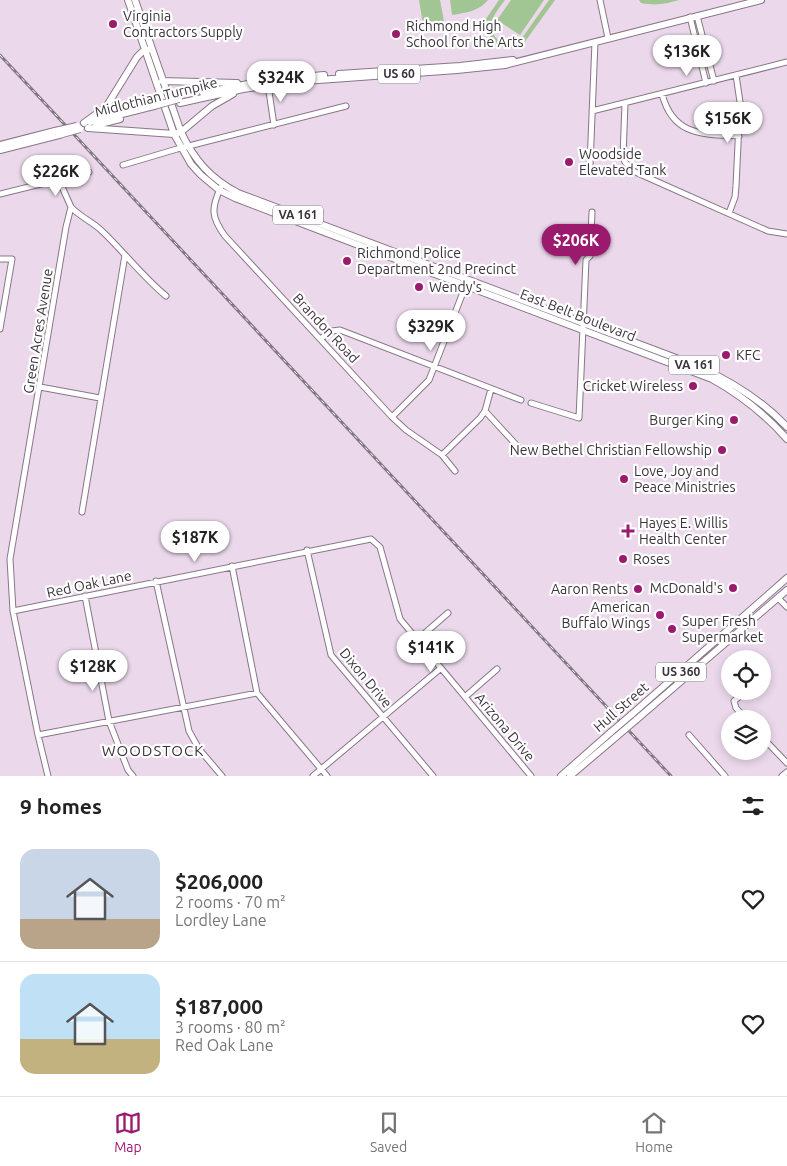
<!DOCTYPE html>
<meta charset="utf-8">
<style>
:root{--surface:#fff;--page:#f6f6f6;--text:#222;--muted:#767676;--line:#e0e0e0;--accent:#9c1a6e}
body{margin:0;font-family:Ubuntu,sans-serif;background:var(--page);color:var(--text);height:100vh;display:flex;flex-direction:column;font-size:19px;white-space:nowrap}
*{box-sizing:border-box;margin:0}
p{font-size:16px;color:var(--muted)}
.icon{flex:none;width:28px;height:28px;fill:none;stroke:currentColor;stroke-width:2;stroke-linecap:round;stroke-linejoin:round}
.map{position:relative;height:776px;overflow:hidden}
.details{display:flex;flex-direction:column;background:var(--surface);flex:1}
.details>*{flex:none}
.controls{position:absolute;left:721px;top:650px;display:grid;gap:10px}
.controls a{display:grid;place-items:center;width:50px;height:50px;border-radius:50%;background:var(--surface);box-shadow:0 2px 8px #0003;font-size:25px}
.price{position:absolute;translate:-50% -42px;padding:0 11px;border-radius:18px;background:#fff;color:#222;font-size:16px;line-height:32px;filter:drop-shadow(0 1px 2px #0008)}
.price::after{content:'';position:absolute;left:50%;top:30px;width:15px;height:11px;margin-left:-8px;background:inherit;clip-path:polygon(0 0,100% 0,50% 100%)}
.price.on{background:var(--accent);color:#fff}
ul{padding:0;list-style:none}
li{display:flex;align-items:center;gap:15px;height:125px;padding:0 20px}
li+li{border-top:1px solid var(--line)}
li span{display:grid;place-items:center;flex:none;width:140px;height:100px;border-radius:15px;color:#555}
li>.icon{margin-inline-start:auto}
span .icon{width:60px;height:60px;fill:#fffc;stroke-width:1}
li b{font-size:21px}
h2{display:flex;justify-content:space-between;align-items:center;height:60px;padding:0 20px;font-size:21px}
.tabs{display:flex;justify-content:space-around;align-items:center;height:70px;border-top:1px solid var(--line);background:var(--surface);font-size:14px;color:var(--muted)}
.tabs a{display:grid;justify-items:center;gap:2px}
.tabs .on{color:var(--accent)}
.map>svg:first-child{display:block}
.green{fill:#a1c593}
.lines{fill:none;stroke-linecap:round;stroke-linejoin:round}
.minor-casing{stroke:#878;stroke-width:7}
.major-casing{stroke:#878;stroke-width:8}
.minor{stroke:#fff;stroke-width:5}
.major{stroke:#fff;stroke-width:6}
.rail-casing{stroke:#827682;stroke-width:3}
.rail{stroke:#fff;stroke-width:1;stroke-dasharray:4;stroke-linecap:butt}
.major-bridge-casing{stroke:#878;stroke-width:8;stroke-linecap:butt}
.major-bridge{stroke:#fff;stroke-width:6}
.poi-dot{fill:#9c1a6e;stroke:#fff;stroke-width:2}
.labels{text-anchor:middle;stroke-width:4.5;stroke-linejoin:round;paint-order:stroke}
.shield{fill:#fff;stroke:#767176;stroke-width:1}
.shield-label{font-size:12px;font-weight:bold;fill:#3b343b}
.poi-label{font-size:14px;fill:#3b343b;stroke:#fff;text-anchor:start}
.street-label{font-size:14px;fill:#3b343b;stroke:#fff}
.neighbourhood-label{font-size:15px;letter-spacing:1px;fill:#3b343b;stroke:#fff}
</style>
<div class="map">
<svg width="787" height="776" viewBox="0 0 787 776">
<rect width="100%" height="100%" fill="#ebd9eb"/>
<!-- green -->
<path class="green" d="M419,0H440L444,21L423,24Z
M450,0H488C479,11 466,13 452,15Z
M499,0H505C495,13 484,26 498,40C506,45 514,45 522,38L549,0H555L524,43C508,54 490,46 487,27L485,28L481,26Z
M511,0H544L520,35L497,20Z
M639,0H679C666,4 655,6 641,3Z"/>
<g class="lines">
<!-- minor casing -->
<g class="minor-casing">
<path id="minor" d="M600,0L608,38
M697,16L714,81
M690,17L706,83
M268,85L274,125
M662,94C673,136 702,134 739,136
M625,103L623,157L625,162L633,171L768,231L787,234
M592,111L787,62
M123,165L177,149L346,106
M590,165L595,42
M221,187C211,208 211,217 225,236L392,417L406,430L442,455L455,471
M0,194L89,172
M71,207C80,217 93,222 102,231C124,252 142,276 166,296
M729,213L735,197L736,186L740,102L736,75
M0,259H12L0,329
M320,339L332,331L340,330L521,400
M40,387L100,398
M531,403L579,418L586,260L590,256L592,212
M485,411L520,449
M392,417L429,380L467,282
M442,455L480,418L485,411L491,389
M82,512L125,255
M307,550L331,655L433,776
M232,566L257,693L327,776
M156,581L189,731L199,749L222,776
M85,596L109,721L128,770L133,776
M778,598L787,607
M13,611L371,539L380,547L400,619L531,776
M417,640L448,613
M762,677L764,676
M746,691L734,701L736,708L746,719
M465,697L497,669
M38,735L257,693
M689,735L725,776
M762,737L787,763
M48,776L38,735L13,611L10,559L66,227L71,207L59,180
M313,776L441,668
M782,776L787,772"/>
</g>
<!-- major casing -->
<g class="major-casing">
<path id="major" d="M128,0L174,134L191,164L201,175L219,190L235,198L332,235L712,379C741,395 765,414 787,439
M135,0L181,132C194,160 211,179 238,193L700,367C732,382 763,401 787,427
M339,74L460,66L513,60
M162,81L237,83
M203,93L268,80L324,75
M180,103L243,89L291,82L457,70L505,65L761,0
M90,122L154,106
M84,123L106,107L137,57L142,52L150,49
M96,125L120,119
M88,128L174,134L181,132L212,106L233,94
M0,145L55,131
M0,150L59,135
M631,715L787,578
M636,720L787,590
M561,776L611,732
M570,776L616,737"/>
</g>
<!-- minor -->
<use href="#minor" class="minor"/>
<!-- major -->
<use href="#major" class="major"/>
<!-- rail casing -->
<g class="rail-casing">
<path id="rail" d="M0,55L671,776"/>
</g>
<!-- rail -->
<use href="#rail" class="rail"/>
<!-- major-bridge casing -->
<g class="major-bridge-casing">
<path id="major-bridge" d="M154,106L179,99
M55,131L77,126
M59,135L80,129
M611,732L631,715
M616,737L636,720"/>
</g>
<!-- major-bridge -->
<use href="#major-bridge" class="major-bridge"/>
</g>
<!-- markers -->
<g class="poi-dot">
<circle cx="113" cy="24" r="5"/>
<circle cx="396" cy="34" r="5"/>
<circle cx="569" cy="162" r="5"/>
<circle cx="347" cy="261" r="5"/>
<circle cx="419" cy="287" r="5"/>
<circle cx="726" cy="355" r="5"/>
<circle cx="693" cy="386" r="5"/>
<circle cx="734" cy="420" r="5"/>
<circle cx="722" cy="450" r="5"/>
<circle cx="624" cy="479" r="5"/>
<path d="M625.5 523.5h5v5h5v5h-5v5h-5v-5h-5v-5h5z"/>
<circle cx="623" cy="559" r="5"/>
<circle cx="733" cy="588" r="5"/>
<circle cx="638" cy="589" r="5"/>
<circle cx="660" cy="615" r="5"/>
<circle cx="672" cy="629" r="5"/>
</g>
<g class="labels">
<!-- shield labels -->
<g class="shield">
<rect x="378" y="64.5" width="42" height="19" rx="4"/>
<rect x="273" y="205.5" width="50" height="19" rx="4"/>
<rect x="669" y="355.5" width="50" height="19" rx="4"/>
<rect x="656" y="662.5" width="50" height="19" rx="4"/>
</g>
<g class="shield-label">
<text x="399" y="78">US 60</text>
<text x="298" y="219">VA 161</text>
<text x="694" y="369">VA 161</text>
<text x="681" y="676">US 360</text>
</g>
<!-- poi labels -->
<g class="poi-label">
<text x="123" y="21">Virginia<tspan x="123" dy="16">Contractors Supply</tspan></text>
<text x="406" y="31">Richmond High<tspan x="406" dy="16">School for the Arts</tspan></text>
<text x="579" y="159">Woodside<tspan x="579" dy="16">Elevated Tank</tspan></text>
<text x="357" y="258">Richmond Police<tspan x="357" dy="16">Department 2nd Precinct</tspan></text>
<text x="429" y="292">Wendy's</text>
<text x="736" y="360">KFC</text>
<text x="683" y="391" text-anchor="end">Cricket Wireless</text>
<text x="724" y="425" text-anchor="end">Burger King</text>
<text x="712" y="455" text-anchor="end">New Bethel Christian Fellowship</text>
<text x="634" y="476">Love, Joy and<tspan x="634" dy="16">Peace Ministries</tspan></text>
<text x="639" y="528">Hayes E. Willis<tspan x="639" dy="16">Health Center</tspan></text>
<text x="633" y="564">Roses</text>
<text x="723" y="593" text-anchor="end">McDonald's</text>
<text x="628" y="594" text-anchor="end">Aaron Rents</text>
<text x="650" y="612" text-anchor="end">American<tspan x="650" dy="16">Buffalo Wings</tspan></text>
<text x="682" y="626">Super Fresh<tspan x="682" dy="16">Supermarket</tspan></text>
</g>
<!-- street labels -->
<g class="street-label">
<text transform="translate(156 97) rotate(-14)" y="5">Midlothian Turnpike</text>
<text transform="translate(578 315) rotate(21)" y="5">East Belt Boulevard</text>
<text transform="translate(326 328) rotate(47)" y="5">Brandon Road</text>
<text transform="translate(38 331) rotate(-81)" y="5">Green Acres Avenue</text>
<text transform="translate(89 584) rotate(-12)" y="5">Red Oak Lane</text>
<text transform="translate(366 678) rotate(50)" y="5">Dixon Drive</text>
<text transform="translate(621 707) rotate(-41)" y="5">Hull Street</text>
<text transform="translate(505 727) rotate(50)" y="5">Arizona Drive</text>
</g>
<!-- neighbourhood labels -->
<g class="neighbourhood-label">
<text x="153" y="756">WOODSTOCK</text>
</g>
</g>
</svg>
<div class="controls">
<a><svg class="icon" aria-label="locate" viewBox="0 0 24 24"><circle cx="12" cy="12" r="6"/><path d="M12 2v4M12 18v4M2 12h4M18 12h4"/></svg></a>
<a><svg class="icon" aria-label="layers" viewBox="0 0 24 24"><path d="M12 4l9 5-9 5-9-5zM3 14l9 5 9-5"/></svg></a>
</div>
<b class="price" style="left:687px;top:77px">$136K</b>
<b class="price" style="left:281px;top:103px">$324K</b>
<b class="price" style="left:728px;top:144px">$156K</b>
<b class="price" style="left:56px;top:197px">$226K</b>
<b class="price on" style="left:576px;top:266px">$206K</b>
<b class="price" style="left:431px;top:352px">$329K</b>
<b class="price" style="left:195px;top:563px">$187K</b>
<b class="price" style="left:431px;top:673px">$141K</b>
<b class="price" style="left:93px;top:692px">$128K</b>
</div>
<section class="details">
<h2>9 homes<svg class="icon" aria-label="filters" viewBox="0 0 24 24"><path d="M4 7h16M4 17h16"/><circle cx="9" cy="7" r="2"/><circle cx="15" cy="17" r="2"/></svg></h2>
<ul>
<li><span style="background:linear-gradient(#c9d6e8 70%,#b9a48a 0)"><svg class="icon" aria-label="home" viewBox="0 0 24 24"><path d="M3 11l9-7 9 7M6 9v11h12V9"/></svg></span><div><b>$206,000</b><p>2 rooms · 70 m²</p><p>Lordley Lane</p></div><svg class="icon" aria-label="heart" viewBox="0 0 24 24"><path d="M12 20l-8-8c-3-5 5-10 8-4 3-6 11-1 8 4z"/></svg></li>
<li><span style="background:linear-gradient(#bfe0f5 65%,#c2b280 0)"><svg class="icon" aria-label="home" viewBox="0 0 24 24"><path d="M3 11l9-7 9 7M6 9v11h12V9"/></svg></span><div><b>$187,000</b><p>3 rooms · 80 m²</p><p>Red Oak Lane</p></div><svg class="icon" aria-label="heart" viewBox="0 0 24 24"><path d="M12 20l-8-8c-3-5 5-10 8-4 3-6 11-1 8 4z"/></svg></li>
</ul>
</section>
<nav class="tabs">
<a class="on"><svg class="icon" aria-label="map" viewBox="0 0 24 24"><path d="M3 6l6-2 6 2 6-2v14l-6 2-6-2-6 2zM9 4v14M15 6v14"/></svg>Map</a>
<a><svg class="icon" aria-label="saved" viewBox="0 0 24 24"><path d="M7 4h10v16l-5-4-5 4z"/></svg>Saved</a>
<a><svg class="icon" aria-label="home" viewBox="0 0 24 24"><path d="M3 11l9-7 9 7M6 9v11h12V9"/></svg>Home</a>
</nav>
